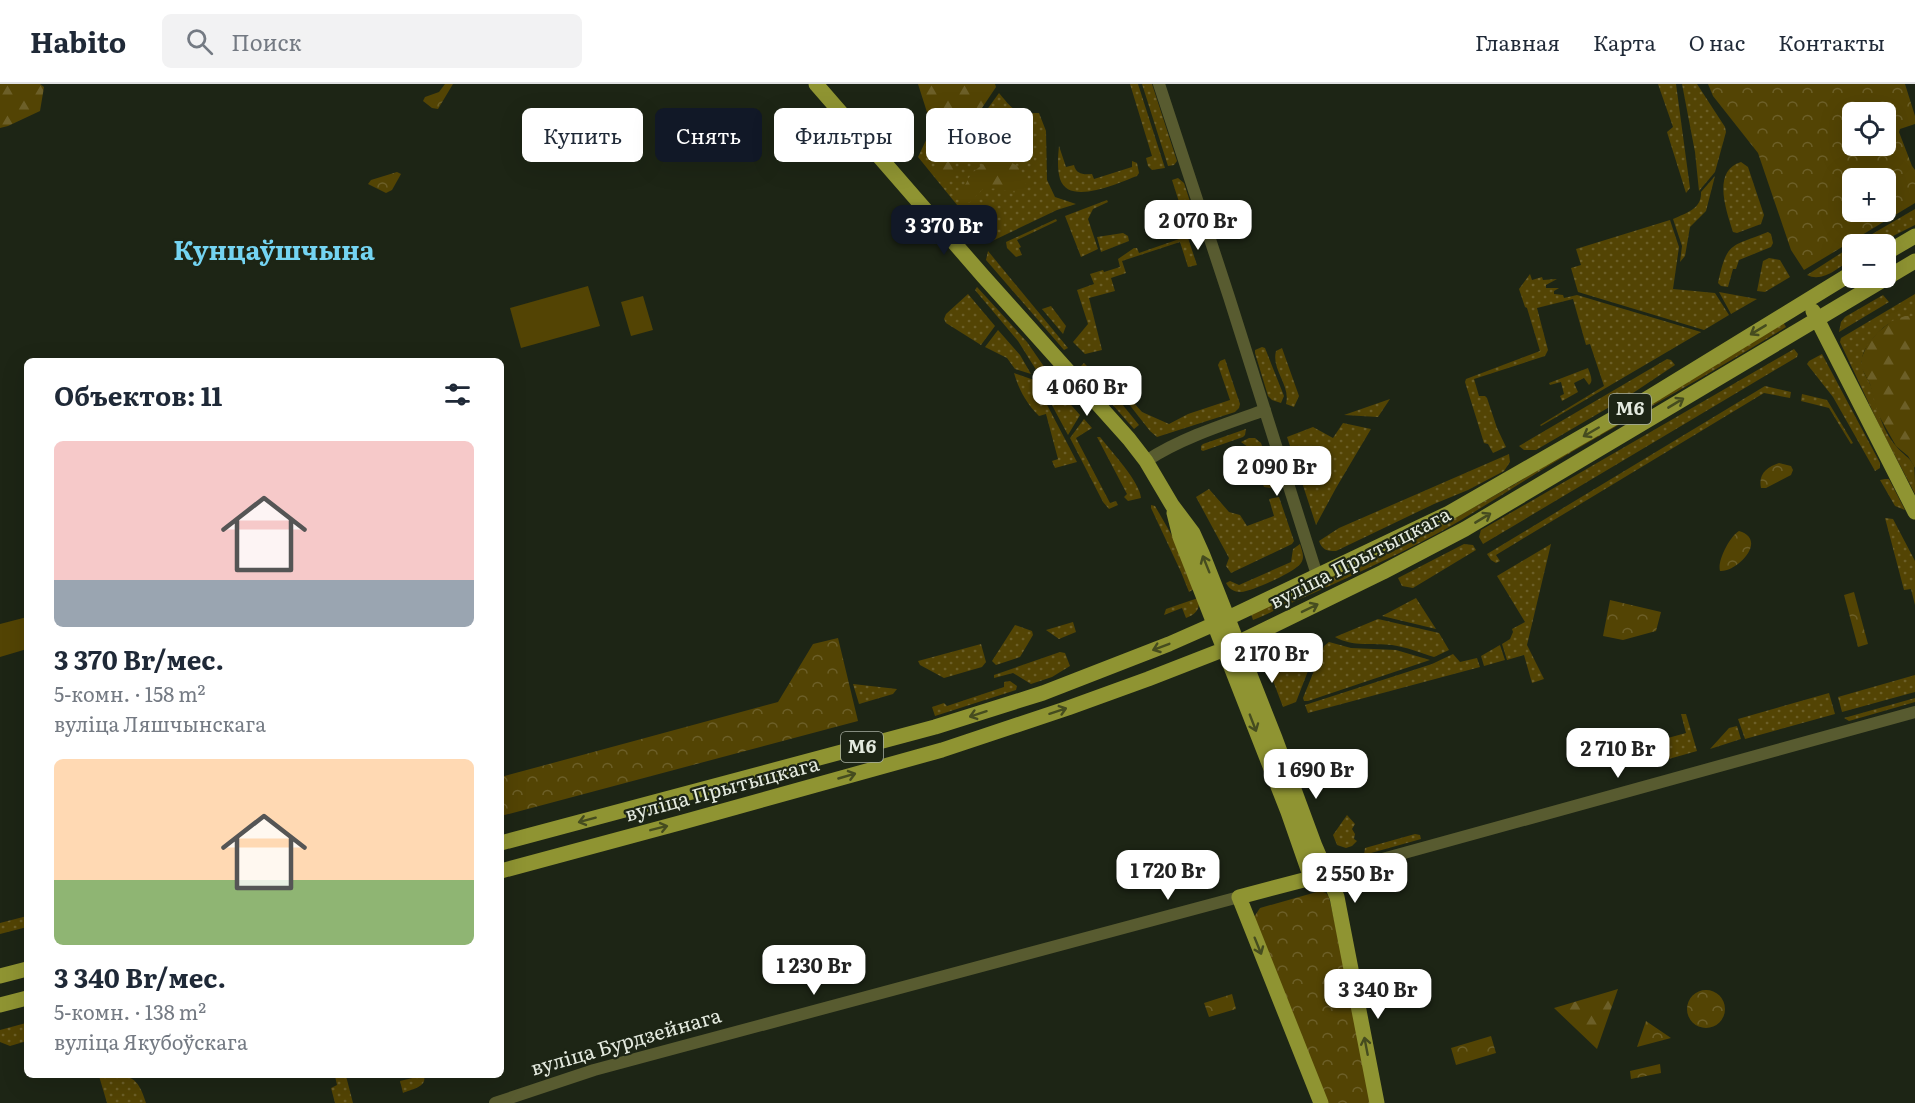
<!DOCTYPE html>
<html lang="ru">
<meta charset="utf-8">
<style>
:root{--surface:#fff;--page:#f2f2f3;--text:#1f2937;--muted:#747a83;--line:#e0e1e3;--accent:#111827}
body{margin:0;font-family:Literata,serif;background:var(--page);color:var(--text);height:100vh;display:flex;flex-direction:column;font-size:22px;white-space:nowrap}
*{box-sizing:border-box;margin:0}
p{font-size:20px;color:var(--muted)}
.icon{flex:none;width:33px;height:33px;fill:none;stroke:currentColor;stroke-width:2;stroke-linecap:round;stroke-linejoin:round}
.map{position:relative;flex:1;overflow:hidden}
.sheet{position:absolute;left:24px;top:274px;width:480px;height:720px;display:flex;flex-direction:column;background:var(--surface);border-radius:9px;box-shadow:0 6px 24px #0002}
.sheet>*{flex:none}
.guide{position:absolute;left:522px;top:24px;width:570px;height:54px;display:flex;gap:12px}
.controls{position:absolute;left:1842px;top:18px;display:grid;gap:12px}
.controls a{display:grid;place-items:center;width:54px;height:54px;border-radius:9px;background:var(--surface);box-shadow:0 6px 24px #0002;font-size:30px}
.price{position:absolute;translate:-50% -51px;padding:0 14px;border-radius:12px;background:#fff;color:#222;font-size:20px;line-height:39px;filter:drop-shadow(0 2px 3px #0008)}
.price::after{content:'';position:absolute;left:50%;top:36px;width:18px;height:14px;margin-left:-9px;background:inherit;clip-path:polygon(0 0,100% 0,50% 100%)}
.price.selected{background:var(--accent);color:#fff}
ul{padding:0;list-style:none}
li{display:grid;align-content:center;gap:12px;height:318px;padding:0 30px}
li span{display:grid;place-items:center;height:186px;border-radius:9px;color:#555}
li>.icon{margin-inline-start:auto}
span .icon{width:108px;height:108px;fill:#fffc;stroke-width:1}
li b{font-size:26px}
h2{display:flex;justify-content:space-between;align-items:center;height:72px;padding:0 30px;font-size:26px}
.pill{padding:0 21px;border-radius:9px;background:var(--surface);box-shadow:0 6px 24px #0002;font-size:21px;line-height:54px}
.pill.selected{background:var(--accent);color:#fff}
header{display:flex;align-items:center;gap:36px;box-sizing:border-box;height:84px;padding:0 30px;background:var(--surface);border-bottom:2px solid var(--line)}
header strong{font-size:28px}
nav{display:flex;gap:33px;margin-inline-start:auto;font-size:21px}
.search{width:420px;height:54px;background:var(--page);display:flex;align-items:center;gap:15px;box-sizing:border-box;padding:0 21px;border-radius:9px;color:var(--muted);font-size:22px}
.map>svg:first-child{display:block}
.grass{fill:url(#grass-dots)}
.forest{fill:url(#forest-firs)}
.park{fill:url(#park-crowns);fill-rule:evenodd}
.pitch{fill:#534404}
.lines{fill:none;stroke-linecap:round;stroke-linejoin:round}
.minor{stroke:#585b30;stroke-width:12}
.major{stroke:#8f9432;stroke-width:15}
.oneway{stroke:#454c1f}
.labels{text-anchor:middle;stroke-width:4.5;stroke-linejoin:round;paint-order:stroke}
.shield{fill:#1d2515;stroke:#a8afa2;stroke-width:1.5}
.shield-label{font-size:18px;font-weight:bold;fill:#e4eadf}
.street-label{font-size:20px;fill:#e4eadf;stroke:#1d2515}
.district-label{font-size:26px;font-weight:bold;fill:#74d4f2;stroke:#1d2515}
</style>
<header>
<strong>Habito</strong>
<div class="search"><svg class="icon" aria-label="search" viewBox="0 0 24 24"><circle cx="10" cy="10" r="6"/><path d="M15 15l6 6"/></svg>Поиск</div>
<nav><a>Главная</a><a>Карта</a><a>О нас</a><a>Контакты</a></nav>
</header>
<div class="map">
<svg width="1915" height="1019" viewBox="0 0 1915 1019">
<defs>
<pattern id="grass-dots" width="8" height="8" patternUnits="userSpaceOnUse" patternTransform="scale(1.5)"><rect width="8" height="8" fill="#534404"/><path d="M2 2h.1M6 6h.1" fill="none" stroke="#6c5f28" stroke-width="1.8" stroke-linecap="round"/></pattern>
<pattern id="forest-firs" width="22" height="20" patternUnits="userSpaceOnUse" patternTransform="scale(1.5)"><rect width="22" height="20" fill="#534404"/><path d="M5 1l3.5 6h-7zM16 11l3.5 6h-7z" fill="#6c5f28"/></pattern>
<pattern id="park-crowns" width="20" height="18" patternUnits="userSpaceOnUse" patternTransform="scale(1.5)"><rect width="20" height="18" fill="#534404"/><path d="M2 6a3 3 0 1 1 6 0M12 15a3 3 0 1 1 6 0" fill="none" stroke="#6c5f28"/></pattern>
</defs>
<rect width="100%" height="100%" fill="#1d2515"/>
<!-- grass -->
<path class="grass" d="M1130,0H1138L1165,84L1152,86L1148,82L1146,74L1152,72Z
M1142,0H1152L1177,77L1174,81L1168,82Z
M1658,0H1676L1690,104L1686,109L1667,48L1673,43Z
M1682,0H1697L1725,43L1726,48L1715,88L1699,107L1695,68Z
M999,9C1014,27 1015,30 1039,29L1046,47L1047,96L1055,113L1076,120L1057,126L988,159L918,73L929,50L970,49Z
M1059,62L1066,83L1074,81C1076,90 1083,91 1092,90L1094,95L1132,83V77L1137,79L1139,89L1137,92C1120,98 1069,123 1060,95C1057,85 1058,72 1059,62Z
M1741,78L1748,83L1764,131L1761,140L1737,149L1733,148C1727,128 1711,87 1741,78Z
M1715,92L1706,127L1690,143L1685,172L1680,178L1682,162L1673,135C1686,129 1702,125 1701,108Z
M1178,94L1184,99L1195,133V138L1187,143L1172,96Z
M1107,116L1108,118L1093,125L1088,135L1098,165L1081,173L1065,132Z
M1915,125V141L1877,160H1855Z
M1056,135L1057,137L1017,156L1021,163L1019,164L1022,171L1016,173L1007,164L1006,158Z
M1670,136L1679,163L1673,205L1715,209L1729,231L1704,246L1578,208L1571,184L1581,181L1576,165Z
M1184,148H1186L1197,181L1188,183L1180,158L1122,177L1126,189L1111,194L1115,207L1089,214L1102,266L1085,270L1073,258L1088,240L1077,206L1094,200L1090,190L1103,186L1104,188L1120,183L1118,175L1134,164H1137L1139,169L1185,153Z
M1768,148L1771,150L1773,159L1771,163L1739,176L1736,185H1733L1728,203L1721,202L1718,199C1727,157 1731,163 1768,148Z
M1123,149L1128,152L1129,157L1101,168L1097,153Z
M1852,162V175C1839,183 1823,199 1807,191Z
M988,167L1068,264L1064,266L986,176Z
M1769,174L1780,176L1790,193L1765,208L1757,207L1763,177Z
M1530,190L1532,196L1542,193L1543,196L1557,195L1546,201V204H1559L1554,207V210L1563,211L1564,214L1577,211L1701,248L1541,342L1540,341L1604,302L1590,260L1586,261L1573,215L1537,224L1548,266L1545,272L1474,295L1479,312H1485L1487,314L1497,344L1506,363L1493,369L1488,360L1484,359L1465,298L1466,295L1540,267L1527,224L1525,223L1519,205Z
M977,203L1027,258L1045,284L1043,291L1040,292L1018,257L975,206Z
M1719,208L1757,215L1731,230Z
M968,210L995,242L981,261L946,239L944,235L946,230Z
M1915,210V232C1898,233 1886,239 1875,252C1869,259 1862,267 1862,276C1861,287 1867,293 1871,302C1877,322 1881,345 1896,362C1902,370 1910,373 1914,382C1915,390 1915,402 1915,410L1880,343L1840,258L1841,254Z
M1883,211L1889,218L1839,248L1841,238L1845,233Z
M1051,222L1066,242L1063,250L1042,225Z
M1783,238L1786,243C1715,287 1642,327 1570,369C1527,394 1486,422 1442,447C1383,479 1320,506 1258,534L1253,536L1251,530L1258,525L1362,479L1453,435L1515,400Z
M998,246L1020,271L1031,290L1015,285L1007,274L985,263Z
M1262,263L1265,264L1284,312L1281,319L1272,316L1268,312L1255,269V266Z
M1282,264L1299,312L1294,323L1286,320C1291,301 1271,286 1276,267Z
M1794,265L1798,270L1797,273L1483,460L1479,453L1481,446Z
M1822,270L1880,379V384L1875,387L1833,313L1807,280L1809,277Z
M1225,275L1240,320L1239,324L1235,328L1157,353L1150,347L1121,310L1124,308L1142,328L1169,340L1188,330L1230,316L1218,281L1220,277Z
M1667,275L1671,276L1675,281L1630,311L1536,366H1524L1519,362Z
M1084,279L1113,309L1139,341L1134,345L1081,285L1080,283Z
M1588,284C1590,290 1594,297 1589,301L1584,294L1574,299L1578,308L1562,317L1560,312L1564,310L1561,298L1550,301L1549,299Z
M1014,289L1034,296L1077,378L1055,384L1052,377L1058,375L1046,330L1039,332C1026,319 1019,306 1014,289Z
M1049,293L1055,303L1080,331L1068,351L1040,299Z
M1765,302L1791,308L1790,314L1764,309L1496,471L1500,477L1496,479L1491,476L1487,470Z
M1802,310L1827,316L1853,359L1851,360L1829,324L1801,317Z
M1390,315L1378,333L1344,331Z
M1084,335L1092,344L1076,354L1110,419L1116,417L1118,421L1109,425L1103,418L1070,354Z
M1343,339L1371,345L1336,404L1316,441L1287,353L1313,343L1333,354Z
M1246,345L1245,351L1243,353L1203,367L1201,366V362L1203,360Z
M1097,353H1100C1111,367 1140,398 1141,414L1128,417L1124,413L1127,410Z
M1249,354H1255L1261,359L1275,399L1270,404L1264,403L1248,363L1241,358Z
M1509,370L1510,378L1504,387L1468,406L1434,420L1336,467C1327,467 1322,466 1319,457L1339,444Z
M1885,395H1889L1905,426L1895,422L1880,396Z
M1209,405L1229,428L1240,431L1247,442L1274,432L1269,415L1279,413L1294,457L1292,460L1231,489L1226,482L1229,474L1196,413Z
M1151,421L1155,422L1174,455L1194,505L1189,508L1181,488L1151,424Z
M1885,434L1893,435L1915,477V521L1911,505L1904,506Z
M1300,460C1302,467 1305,473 1301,479C1297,487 1251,508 1241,508C1234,508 1229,505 1226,499L1230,497L1239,501L1291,478L1293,465Z
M1464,460L1473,461L1476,466L1413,504L1402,502L1398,494Z
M1551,460L1527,561L1544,595L1532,599L1524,571L1507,576L1502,560L1510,555L1513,548L1512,545L1525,538L1497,492Z
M1198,514C1201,525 1196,530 1186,534L1182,524L1164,531L1166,525Z
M1416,514L1436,545L1382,532Z
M1378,535L1439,549L1449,566L1434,573C1421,569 1406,563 1392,561C1373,559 1353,563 1335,553Z
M1073,538L1076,548L1059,555L1046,546Z
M1015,541L1032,547L1033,551L1020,573L996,581L992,577Z
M1329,558L1351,564L1396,566L1430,576L1308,617H1304L1303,614L1324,562Z
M981,560L986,578L982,583L944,594L920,581L918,577Z
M1500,561L1505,576L1484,582L1481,572Z
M1314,563L1315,569L1296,618L1283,623L1269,586L1271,583Z
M1060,568L1065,569L1070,582L1052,593L1031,600L1013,589L994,594V591Z
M1453,570L1460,578L1477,574L1480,583L1308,629L1305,621L1432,580Z
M1915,591V608L1842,628L1838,613Z
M1010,597L1017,602L1016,606L935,632L932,623L944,619L947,622L1004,603V598Z
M853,600L897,605L893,610L859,620Z
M1829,609L1835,630L1745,655L1738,635Z
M1915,614V618L1849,637L1844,634Z
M1681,630H1686L1697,667L1651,680L1646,660L1686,649Z
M1737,642L1741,655L1710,665L1729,644Z
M1347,731L1355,740L1352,745L1355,750L1354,755L1357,757L1352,762L1346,764L1337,761L1333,751Z
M1415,750L1420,751L1421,755L1364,771L1365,764Z
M27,832V843L0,850V839Z
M26,939L27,957L10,962L0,958V946Z
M99,992C128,991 137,989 146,1019H107Z
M335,992H346L353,1019H335L331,1004L337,1001Z
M421,992H424C427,1003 412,1005 403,1009L400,997Z"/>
<!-- forest -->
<path class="forest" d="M0,0H40L44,3L40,27L8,42L0,44Z
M918,0H995L996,3L968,45L933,47Z
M992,64L999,67L1008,77L1020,83L1022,91L1026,98C1020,113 1011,108 1000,105C995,104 989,105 983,105L970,118H962L955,112L963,105L971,90L984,79L987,69Z
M935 86a10 10 0 1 1 20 0a10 10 0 1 1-20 0Z
M1905,232H1915V384L1908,372L1896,362L1878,330L1870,300L1862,285V273L1867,261L1878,248L1892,237Z
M1618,905L1597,965L1554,924Z"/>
<!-- park -->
<path class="park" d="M445,0H453L438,25L432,24L423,17L425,13L439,8Z
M1708,0H1905L1915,32V40L1900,45L1899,48L1912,82L1915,86V119L1804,186L1791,166L1758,69L1713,12ZM1852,28H1886V62H1852ZM1852,94H1886V128H1852Z
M397,88L401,90L392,106L386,109L368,100L371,96Z
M1779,379L1791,382L1793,386L1791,391L1766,404H1761C1758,390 1767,383 1779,379Z
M1739,447C1769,456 1736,489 1720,487C1717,477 1730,452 1739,447Z
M1854,508L1868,560L1858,563L1844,511Z
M1610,516L1661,528L1656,547L1623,556L1603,552Z
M838,554L858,637L501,732V693L778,618L813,560Z
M1320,807L1326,809L1329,813L1375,1019H1326L1254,833L1260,824Z
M1687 925a19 19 0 1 1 38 0a19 19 0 1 1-38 0Z
M1232,910L1236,925L1209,933L1204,919Z
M1646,937L1671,954L1637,963Z
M1491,952L1496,969L1456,981L1451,964Z
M1660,980L1661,989L1631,995L1630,987Z"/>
<!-- pitch -->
<path class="pitch" d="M588,202L600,242L521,264L510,224Z
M643,212L653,246L631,252L621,218Z
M27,533V565L0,573V540Z"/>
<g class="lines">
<!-- minor -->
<path class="minor" d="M1159,0L1229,213L1317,491
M1146,377C1181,354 1225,340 1265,326
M1328,790L1915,628
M495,1019L594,986L1239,813"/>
<!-- major -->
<path class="major" d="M816,0L983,192L1129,355L1146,377L1172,421L1193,449L1202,469L1275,654L1315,762L1337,813L1377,1019
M1886,169L1915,152
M1813,227L1915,428
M1174,429L1180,453L1288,728L1311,794
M501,759L935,643L1043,609L1169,560L1228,534L1449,429L1635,322L1852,189
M501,787L683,738L942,666L1068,624L1148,595L1225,565L1383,488L1465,445L1915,177
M1319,792L1239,813L1321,1019
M0,892L27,885
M0,921L27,914"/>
</g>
<!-- one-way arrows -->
<defs><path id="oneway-shaft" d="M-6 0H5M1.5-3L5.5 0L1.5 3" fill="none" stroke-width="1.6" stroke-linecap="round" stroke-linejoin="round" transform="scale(1.5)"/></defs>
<g class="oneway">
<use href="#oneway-shaft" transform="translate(1758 246) rotate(149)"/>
<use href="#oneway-shaft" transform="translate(1676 319) rotate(-31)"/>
<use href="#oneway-shaft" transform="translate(1591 348) rotate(150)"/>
<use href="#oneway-shaft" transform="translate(1483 434) rotate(-31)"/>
<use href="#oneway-shaft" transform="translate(1206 480) rotate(-112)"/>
<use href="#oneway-shaft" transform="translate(1310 524) rotate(-26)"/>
<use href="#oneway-shaft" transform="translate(1161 563) rotate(159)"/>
<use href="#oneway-shaft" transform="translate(1058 627) rotate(-18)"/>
<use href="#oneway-shaft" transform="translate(978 630) rotate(162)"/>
<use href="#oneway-shaft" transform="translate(1253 639) rotate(69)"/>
<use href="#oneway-shaft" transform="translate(847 692) rotate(-16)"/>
<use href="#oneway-shaft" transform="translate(587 736) rotate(165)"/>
<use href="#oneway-shaft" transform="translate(659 744) rotate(-14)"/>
<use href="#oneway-shaft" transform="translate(1258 862) rotate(68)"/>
<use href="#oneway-shaft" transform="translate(1366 962) rotate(-101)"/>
</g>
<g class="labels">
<!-- shield labels -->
<g class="shield">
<rect x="1609" y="310" width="42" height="30" rx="4.5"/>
<rect x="841" y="648" width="42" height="30" rx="4.5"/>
</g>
<g class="shield-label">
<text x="1630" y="331">М6</text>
<text x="862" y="669">М6</text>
</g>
<!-- street labels -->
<g class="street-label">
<text transform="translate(1360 474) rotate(-27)" y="7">вуліца Прытыцкага</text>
<text transform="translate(722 705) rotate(-15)" y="7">вуліца Прытыцкага</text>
<text transform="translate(626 958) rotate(-16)" y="7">вуліца Бурдзейнага</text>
</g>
<!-- district labels -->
<g class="district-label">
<text x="274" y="176">Кунцаўшчына</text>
</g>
</g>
</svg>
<div class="controls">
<a><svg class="icon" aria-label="locate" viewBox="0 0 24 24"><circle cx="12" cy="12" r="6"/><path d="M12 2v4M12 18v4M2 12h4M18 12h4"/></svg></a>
<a>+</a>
<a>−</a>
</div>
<b class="price" style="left:1198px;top:167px">2 070 Br</b>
<b class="price selected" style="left:944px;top:172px">3 370 Br</b>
<b class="price" style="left:1087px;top:333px">4 060 Br</b>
<b class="price" style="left:1277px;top:413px">2 090 Br</b>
<b class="price" style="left:1272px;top:600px">2 170 Br</b>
<b class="price" style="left:1618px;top:695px">2 710 Br</b>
<b class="price" style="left:1316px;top:716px">1 690 Br</b>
<b class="price" style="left:1168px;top:817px">1 720 Br</b>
<b class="price" style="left:1355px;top:820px">2 550 Br</b>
<b class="price" style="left:814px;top:912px">1 230 Br</b>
<b class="price" style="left:1378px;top:936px">3 340 Br</b>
<div class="guide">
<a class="pill">Купить</a>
<a class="pill selected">Снять</a>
<a class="pill">Фильтры</a>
<a class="pill">Новое</a>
</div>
<section class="sheet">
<h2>Объектов: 11<svg class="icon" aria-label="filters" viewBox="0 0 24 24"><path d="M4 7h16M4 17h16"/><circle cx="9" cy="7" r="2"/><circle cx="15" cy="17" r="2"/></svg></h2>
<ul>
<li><span style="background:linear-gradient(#f6c9c9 75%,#9aa5b1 0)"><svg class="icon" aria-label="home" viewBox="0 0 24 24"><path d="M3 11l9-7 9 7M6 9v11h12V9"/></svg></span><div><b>3 370 Br/мес.</b><p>5-комн. · 158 m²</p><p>вуліца Ляшчынскага</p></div></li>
<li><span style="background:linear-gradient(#ffd9b3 65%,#8fb573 0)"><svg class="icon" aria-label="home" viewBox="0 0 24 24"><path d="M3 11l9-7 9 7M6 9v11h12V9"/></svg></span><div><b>3 340 Br/мес.</b><p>5-комн. · 138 m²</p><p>вуліца Якубоўскага</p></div></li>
</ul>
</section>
</div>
